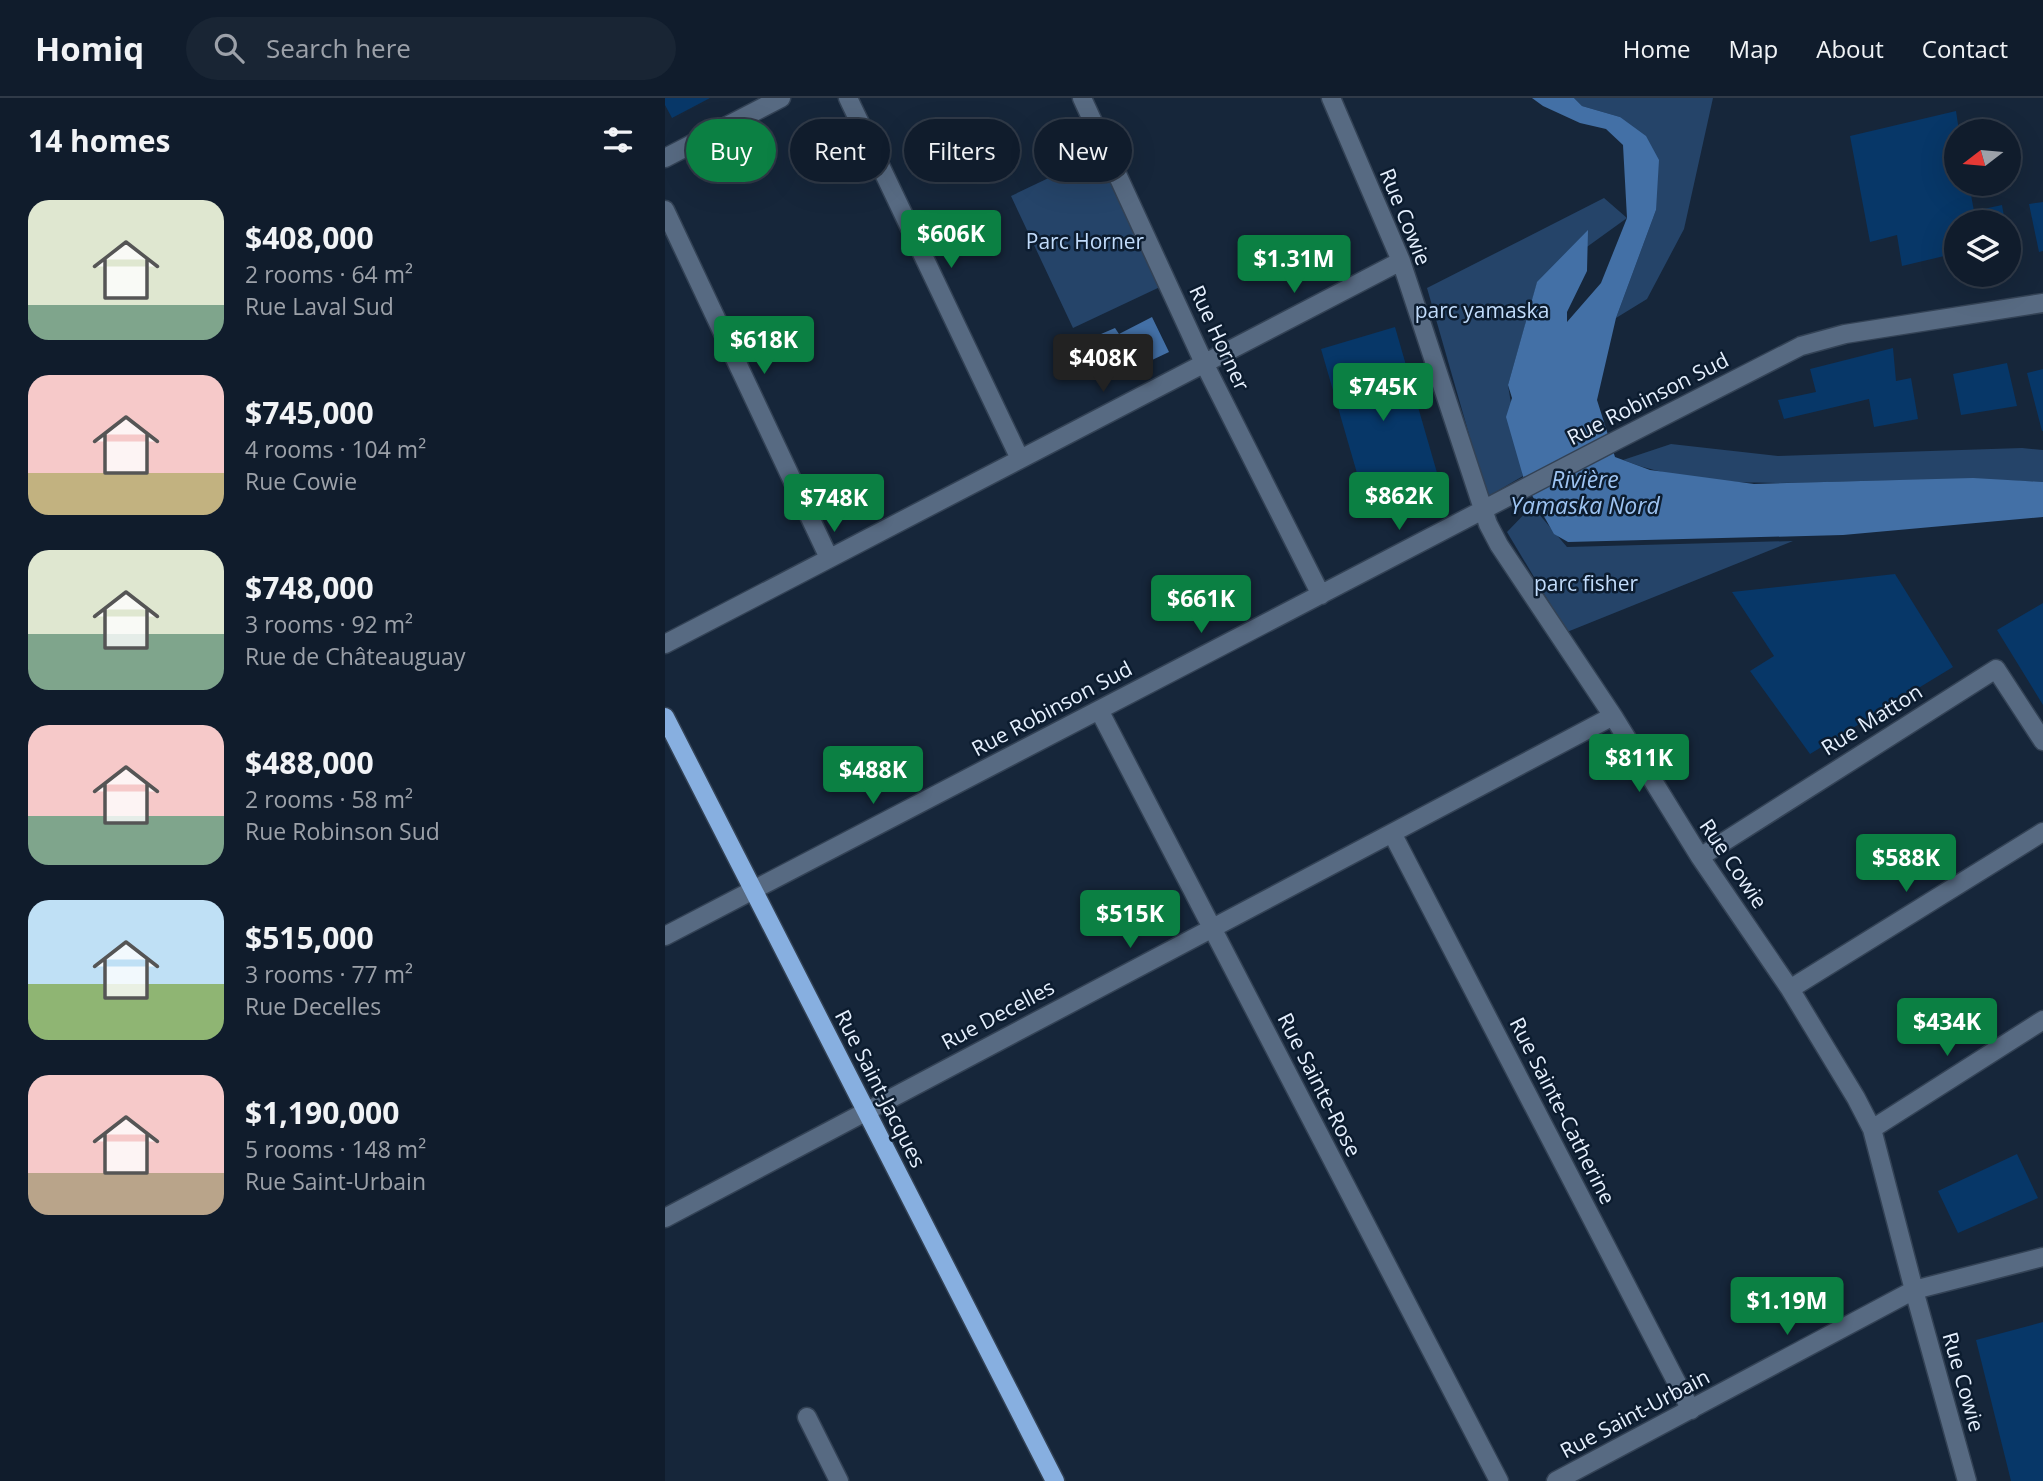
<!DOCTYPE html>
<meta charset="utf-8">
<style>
:root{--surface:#101c2c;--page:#192534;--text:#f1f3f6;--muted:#9ca1a9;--line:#303a48;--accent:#0b8043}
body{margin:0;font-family:"Open Sans",sans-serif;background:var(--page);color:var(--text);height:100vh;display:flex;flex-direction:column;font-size:26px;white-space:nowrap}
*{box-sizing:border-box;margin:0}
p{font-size:23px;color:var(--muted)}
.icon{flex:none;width:38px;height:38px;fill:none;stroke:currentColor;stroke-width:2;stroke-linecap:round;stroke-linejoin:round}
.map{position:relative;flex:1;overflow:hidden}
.side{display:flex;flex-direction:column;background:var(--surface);width:665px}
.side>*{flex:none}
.hud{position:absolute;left:21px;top:21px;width:665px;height:63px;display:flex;gap:14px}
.needle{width:46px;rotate:254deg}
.fabs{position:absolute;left:1279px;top:21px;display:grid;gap:14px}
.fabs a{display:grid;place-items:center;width:77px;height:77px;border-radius:50%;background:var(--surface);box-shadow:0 7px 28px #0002,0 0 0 2px var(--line);font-size:35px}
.price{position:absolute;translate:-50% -60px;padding:0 16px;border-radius:7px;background:var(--accent);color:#fff;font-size:23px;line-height:46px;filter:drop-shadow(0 2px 4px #0008)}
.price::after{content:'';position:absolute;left:50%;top:42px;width:21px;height:16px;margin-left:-10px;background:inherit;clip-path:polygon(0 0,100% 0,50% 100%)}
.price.on{background:#222;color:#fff}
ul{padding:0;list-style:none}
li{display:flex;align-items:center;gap:21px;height:175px;padding:0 28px}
li span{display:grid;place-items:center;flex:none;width:196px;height:140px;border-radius:21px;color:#555}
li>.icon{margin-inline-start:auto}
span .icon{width:84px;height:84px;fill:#fffc;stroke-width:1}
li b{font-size:30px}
h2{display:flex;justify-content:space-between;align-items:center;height:84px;padding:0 28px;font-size:30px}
.chip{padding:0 24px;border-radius:32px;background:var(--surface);box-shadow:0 7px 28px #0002,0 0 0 2px var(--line);font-size:24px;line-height:63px}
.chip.on{background:var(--accent);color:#fff}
header{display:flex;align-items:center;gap:42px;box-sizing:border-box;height:98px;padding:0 35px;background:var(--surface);border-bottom:2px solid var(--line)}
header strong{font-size:33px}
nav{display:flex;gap:38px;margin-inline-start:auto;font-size:24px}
.search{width:490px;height:63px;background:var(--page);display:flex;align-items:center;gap:18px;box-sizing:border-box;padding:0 24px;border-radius:38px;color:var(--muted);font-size:26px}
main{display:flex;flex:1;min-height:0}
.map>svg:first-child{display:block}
.green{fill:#254469}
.water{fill:#4370a6}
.building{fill:#073768}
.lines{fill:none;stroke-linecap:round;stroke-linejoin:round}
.minor-casing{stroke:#334255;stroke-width:21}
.major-casing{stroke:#334255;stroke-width:21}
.minor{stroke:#576a82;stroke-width:18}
.major{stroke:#87afe0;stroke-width:18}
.labels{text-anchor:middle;stroke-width:5;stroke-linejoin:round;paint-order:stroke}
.street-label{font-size:21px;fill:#e6f0fe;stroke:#0c1c2f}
.park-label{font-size:21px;fill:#c2dcfb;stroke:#0c1c2f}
.water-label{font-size:23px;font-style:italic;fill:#9ec4f2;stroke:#0c1c2f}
</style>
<header>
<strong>Homiq</strong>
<div class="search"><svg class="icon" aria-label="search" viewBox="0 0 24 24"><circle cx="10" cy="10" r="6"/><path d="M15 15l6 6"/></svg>Search here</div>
<nav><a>Home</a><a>Map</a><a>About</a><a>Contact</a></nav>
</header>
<main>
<section class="side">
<h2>14 homes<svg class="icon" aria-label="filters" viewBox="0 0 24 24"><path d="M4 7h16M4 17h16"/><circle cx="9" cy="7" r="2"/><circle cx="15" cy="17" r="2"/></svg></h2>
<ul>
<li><span style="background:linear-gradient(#dfe7d0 75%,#7fa58c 0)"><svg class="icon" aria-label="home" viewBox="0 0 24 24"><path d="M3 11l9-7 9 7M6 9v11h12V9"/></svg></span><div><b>$408,000</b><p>2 rooms · 64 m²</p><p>Rue Laval Sud</p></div></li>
<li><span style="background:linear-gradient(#f6c9c9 70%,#c2b280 0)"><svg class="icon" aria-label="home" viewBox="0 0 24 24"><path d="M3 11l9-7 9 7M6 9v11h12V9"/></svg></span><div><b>$745,000</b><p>4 rooms · 104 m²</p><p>Rue Cowie</p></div></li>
<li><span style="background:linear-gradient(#dfe7d0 60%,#7fa58c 0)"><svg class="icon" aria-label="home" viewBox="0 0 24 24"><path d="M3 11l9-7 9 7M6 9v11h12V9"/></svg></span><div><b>$748,000</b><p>3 rooms · 92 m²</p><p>Rue de Châteauguay</p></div></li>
<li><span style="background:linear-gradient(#f6c9c9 65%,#7fa58c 0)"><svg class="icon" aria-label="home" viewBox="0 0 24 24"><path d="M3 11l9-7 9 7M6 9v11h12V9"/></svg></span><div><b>$488,000</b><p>2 rooms · 58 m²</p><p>Rue Robinson Sud</p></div></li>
<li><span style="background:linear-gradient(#bfe0f5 60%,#8fb573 0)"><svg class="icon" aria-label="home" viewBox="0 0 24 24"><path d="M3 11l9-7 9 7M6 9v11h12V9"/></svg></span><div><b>$515,000</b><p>3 rooms · 77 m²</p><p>Rue Decelles</p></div></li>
<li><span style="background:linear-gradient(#f6c9c9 70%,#b9a48a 0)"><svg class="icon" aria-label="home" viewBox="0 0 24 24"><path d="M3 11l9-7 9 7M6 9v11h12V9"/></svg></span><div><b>$1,190,000</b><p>5 rooms · 148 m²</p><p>Rue Saint-Urbain</p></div></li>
</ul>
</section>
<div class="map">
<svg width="1378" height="1383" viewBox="0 0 1378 1383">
<rect width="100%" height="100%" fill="#16263a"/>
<!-- green -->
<path class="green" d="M909,0H1048L1019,131L982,201L951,220L991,112L955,19L917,8Z
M432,57L495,189L408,230L346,98Z
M939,100L962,120L872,185L843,287L858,378L822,399L762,190Z
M1006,346L1113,358L1357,350L1378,352V384C1317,381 1257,382 1196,383C1118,385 1032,391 958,362Z
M867,408L902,449L1128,443L902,534L842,434Z"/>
<!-- water -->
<path class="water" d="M867,0H909L917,8L955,19L981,38L994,62L991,112L951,220L932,302L950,359L985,372L1089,386L1308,380L1378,384V419L1178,437L903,444L889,436L860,385L841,319L847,300L843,287L872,184L923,132L922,173L902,214V224L936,185L962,120L958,47L941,31L915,25L878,8Z
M487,219L504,254L468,271L455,240L441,246L436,236L450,230L454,236Z"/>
<!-- building -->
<path class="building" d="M0,0H45L7,20L0,7Z
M1291,13L1294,33H1292V86H1304L1309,113L1337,107L1340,124H1292V155L1237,168L1232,137L1205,144L1185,38Z
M1378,104V153L1374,154L1364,106Z
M730,229L779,399L705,420L656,251Z
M1228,250L1231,283L1246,280L1253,321L1209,329L1204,301L1119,321L1113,302L1151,294L1145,271Z
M1342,265L1352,308L1296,317L1288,276Z
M1378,271V333H1377L1362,275Z
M1230,476L1288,569L1145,656L1085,573L1109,558L1067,494Z
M1378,505V607L1332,532Z
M1352,1056L1373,1100L1293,1135L1273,1093Z
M1378,1224V1383H1346L1311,1242Z"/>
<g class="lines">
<!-- minor casing -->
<g class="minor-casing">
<path id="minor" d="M183,0L355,361
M417,0L539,265L656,497
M666,0L736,163L823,426L834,447L948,618L1035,759L1125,891L1191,1000L1207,1031L1249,1192L1302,1383
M0,60L116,0
M0,112L164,460
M0,546L736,163
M434,612L834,1383
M727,735L1026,1312
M1035,759L1331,571L1378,643
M0,838L954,341L1136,248L1180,236L1378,205
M1125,891L1378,734
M1207,1031L1378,922
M0,1120L948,618
M142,1319L174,1383
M891,1383L1249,1192L1378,1159"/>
</g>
<!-- major casing -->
<g class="major-casing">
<path id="major" d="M0,619L390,1383"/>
</g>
<!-- minor -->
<use href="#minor" class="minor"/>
<!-- major -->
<use href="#major" class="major"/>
</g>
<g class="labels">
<!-- street labels -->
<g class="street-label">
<text transform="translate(740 119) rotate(68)" y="7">Rue Cowie</text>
<text transform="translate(554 240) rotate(65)" y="7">Rue Horner</text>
<text transform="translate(983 301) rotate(-27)" y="7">Rue Robinson Sud</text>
<text transform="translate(387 611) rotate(-28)" y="7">Rue Robinson Sud</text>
<text transform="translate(1207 622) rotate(-32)" y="7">Rue Matton</text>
<text transform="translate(1068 766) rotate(56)" y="7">Rue Cowie</text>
<text transform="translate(333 917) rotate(-28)" y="7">Rue Decelles</text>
<text transform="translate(654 987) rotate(63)" y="7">Rue Sainte-Rose</text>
<text transform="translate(215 991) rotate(63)" y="7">Rue Saint-Jacques</text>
<text transform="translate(897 1013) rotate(63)" y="7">Rue Sainte-Catherine</text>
<text transform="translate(1298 1284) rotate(74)" y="7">Rue Cowie</text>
<text transform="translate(970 1316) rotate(-28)" y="7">Rue Saint-Urbain</text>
</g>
<!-- park labels -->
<g class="park-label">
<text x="420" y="151">Parc Horner</text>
<text x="817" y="220">parc yamaska</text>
<text x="921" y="493">parc fisher</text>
</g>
<!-- water labels -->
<g class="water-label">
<text x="920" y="390">Rivière<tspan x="920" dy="26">Yamaska Nord</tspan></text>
</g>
</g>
</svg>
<div class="fabs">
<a><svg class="needle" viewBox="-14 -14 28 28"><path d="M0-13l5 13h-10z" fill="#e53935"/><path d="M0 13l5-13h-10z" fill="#9ca1a9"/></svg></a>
<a><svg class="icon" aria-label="layers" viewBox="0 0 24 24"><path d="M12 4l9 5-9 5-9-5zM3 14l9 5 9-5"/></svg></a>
</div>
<b class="price" style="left:286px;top:172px">$606K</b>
<b class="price" style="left:629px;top:197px">$1.31M</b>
<b class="price" style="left:99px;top:278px">$618K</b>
<b class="price on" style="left:438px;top:296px">$408K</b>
<b class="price" style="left:718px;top:325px">$745K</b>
<b class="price" style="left:734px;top:434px">$862K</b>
<b class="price" style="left:169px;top:436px">$748K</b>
<b class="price" style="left:536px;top:537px">$661K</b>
<b class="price" style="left:974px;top:696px">$811K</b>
<b class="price" style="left:208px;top:708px">$488K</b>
<b class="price" style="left:1241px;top:796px">$588K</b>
<b class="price" style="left:465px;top:852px">$515K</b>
<b class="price" style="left:1282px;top:960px">$434K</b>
<b class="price" style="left:1122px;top:1239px">$1.19M</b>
<div class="hud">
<a class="chip on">Buy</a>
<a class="chip">Rent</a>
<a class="chip">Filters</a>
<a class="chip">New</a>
</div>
</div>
</main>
